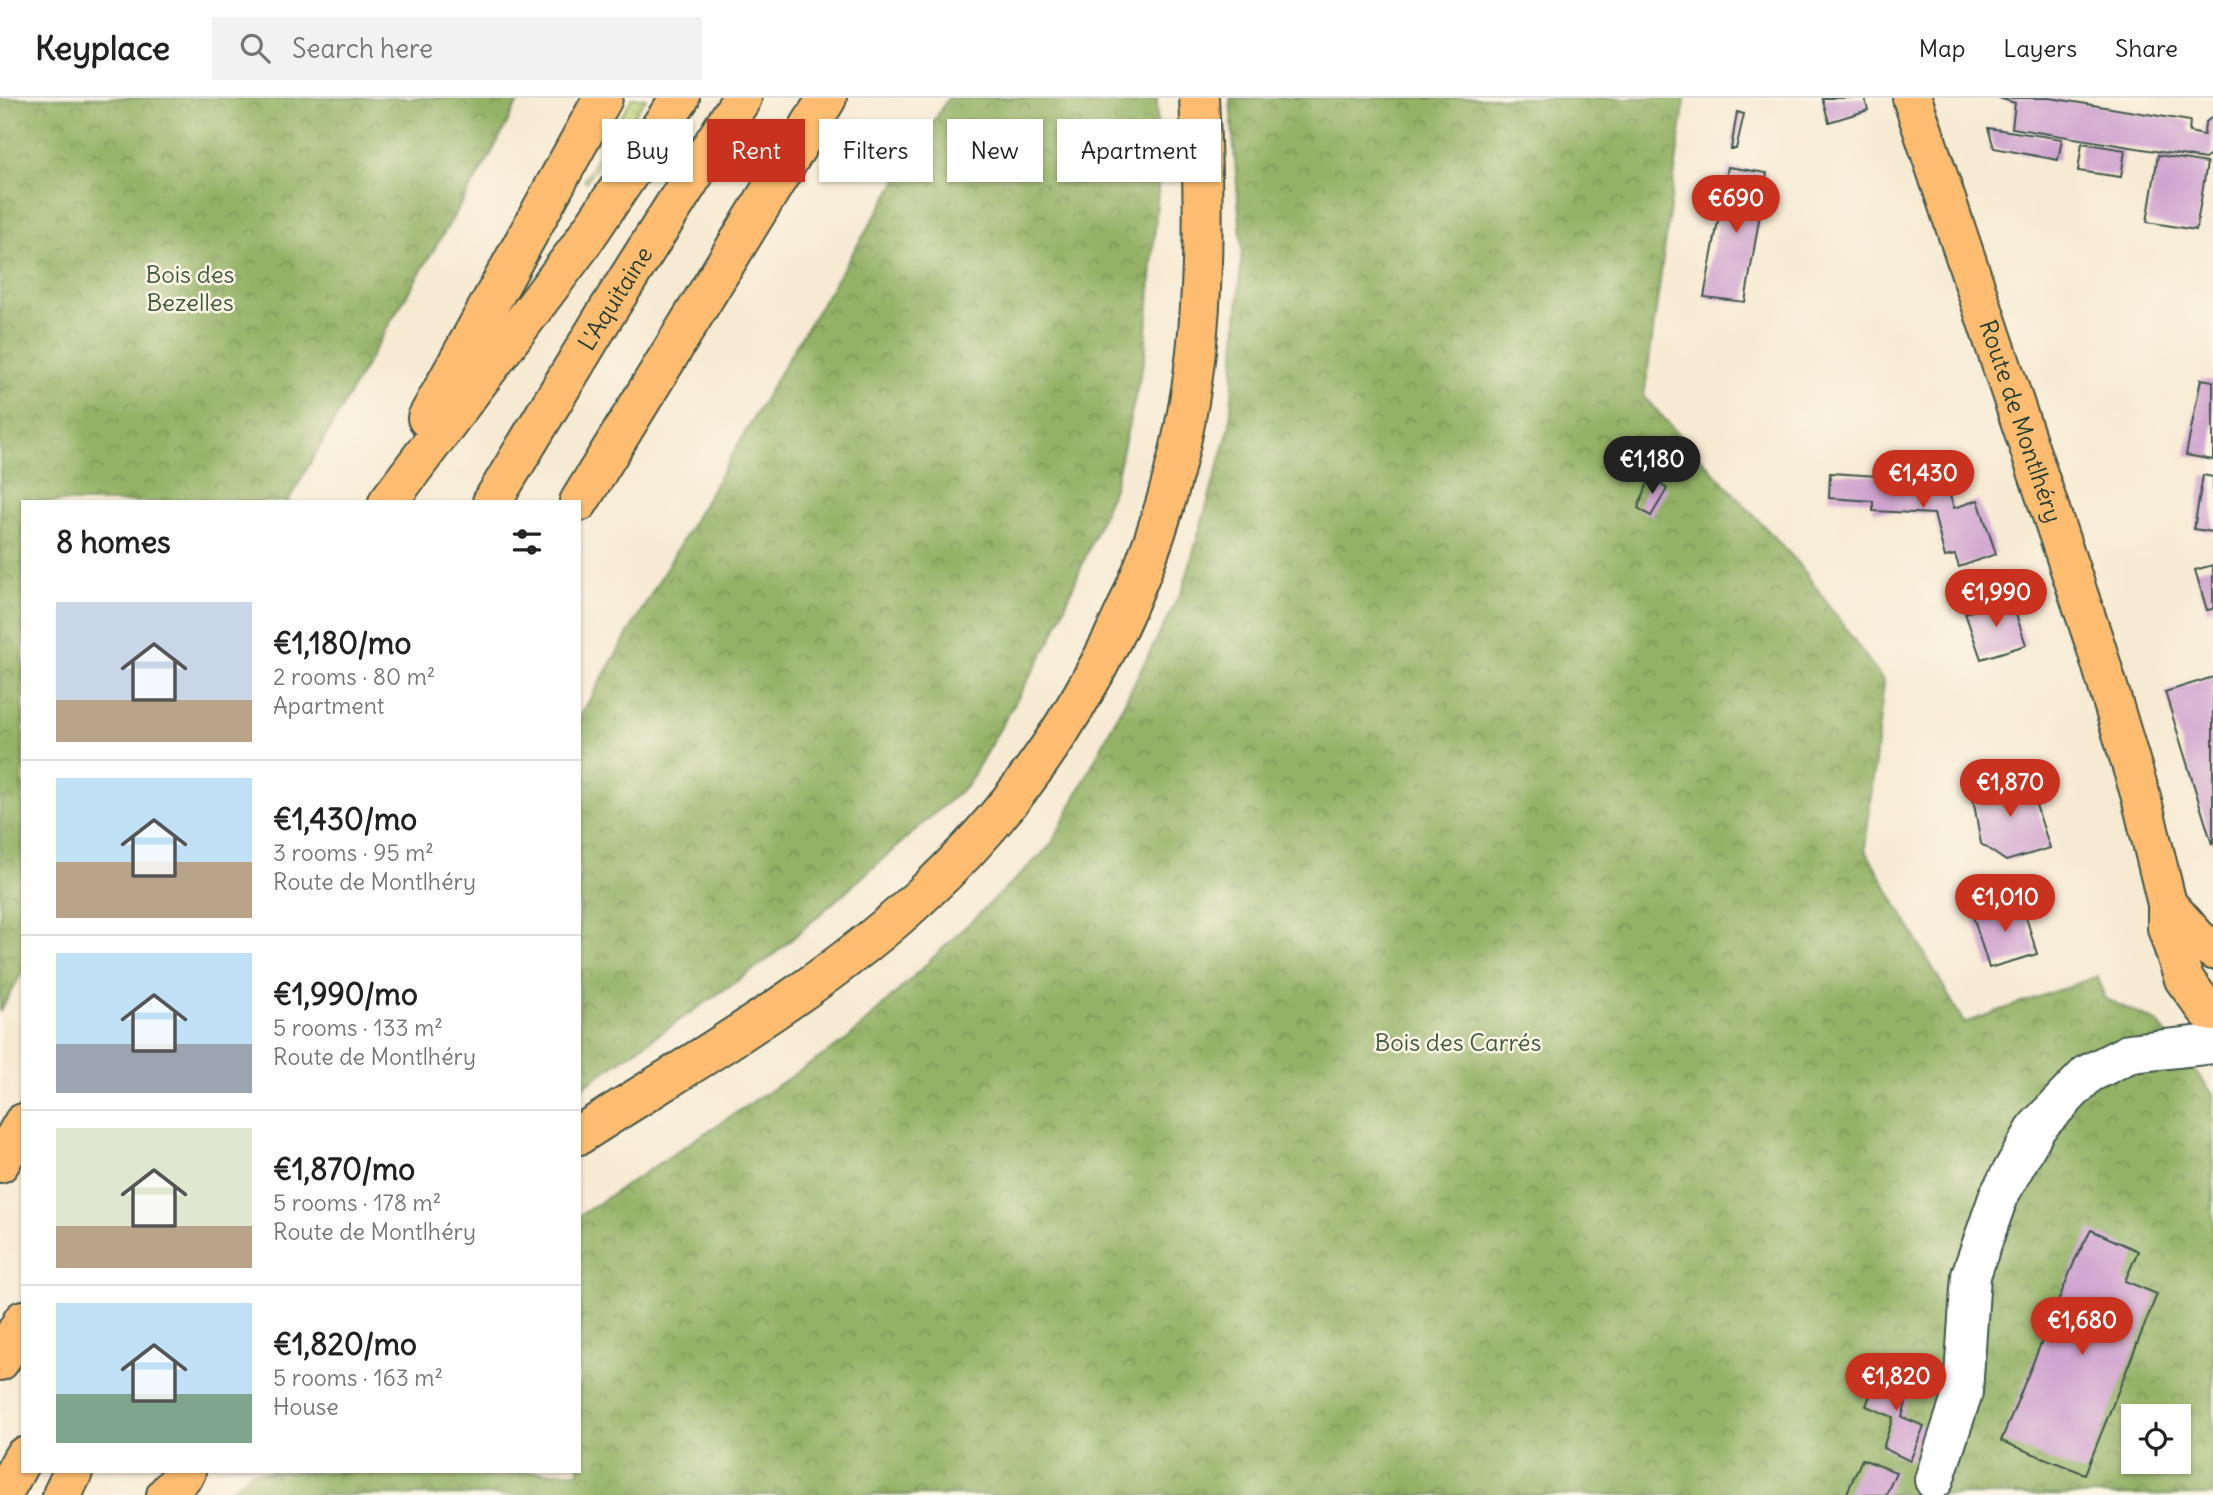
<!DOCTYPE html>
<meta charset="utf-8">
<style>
:root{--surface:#fff;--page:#f2f2f2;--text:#222;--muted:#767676;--line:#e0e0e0;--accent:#c8321e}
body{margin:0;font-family:Delius,sans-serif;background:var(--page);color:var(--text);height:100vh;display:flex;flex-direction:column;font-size:26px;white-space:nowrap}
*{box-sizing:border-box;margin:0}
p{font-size:23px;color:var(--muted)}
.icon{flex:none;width:38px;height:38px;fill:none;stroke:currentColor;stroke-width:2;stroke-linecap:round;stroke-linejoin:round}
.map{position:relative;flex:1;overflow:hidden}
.side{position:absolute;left:21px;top:402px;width:560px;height:973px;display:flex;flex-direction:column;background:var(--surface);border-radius:0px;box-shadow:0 2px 5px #0004}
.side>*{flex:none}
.top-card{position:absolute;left:602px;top:21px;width:665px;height:63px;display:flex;gap:14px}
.controls{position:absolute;left:2121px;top:1306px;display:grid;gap:14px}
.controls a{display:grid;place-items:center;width:70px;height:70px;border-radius:0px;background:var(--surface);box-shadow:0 2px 5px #0004;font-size:35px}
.price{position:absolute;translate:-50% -60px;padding:0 16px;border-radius:24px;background:var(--accent);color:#fff;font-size:23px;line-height:46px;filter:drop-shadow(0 2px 4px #0008)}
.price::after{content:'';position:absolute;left:50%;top:42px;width:21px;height:16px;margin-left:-10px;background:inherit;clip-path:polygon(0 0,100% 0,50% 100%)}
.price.on{background:#222;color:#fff}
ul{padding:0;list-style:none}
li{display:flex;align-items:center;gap:21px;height:175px;padding:0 35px}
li+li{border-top:2px solid var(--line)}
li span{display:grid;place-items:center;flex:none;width:196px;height:140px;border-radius:0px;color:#555}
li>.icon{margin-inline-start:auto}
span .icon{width:84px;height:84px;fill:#fffc;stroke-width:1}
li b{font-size:30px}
h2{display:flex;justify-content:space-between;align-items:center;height:84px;padding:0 35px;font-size:30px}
.tag{padding:0 24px;border-radius:0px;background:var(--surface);box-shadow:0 2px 5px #0004;font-size:24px;line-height:63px}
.tag.on{background:var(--accent);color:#fff}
header{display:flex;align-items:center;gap:42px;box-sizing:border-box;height:98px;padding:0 35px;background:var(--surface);border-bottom:2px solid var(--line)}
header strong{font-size:33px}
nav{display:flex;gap:38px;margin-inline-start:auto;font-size:24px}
.search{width:490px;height:63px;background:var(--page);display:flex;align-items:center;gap:18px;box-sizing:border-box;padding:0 24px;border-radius:0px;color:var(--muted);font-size:26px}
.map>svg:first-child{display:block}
.grass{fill:url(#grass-tufts);stroke:#6d8654;stroke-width:2}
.forest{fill:url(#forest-crowns);stroke:#5a784d;stroke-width:2;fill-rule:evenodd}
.building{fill:#d0a4d0}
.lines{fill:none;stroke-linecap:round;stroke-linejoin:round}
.minor-casing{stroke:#3f574c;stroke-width:42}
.major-casing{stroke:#3f574c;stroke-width:42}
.highway-casing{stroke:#3f574c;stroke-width:42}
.minor{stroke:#fff;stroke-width:38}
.major{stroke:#fdbc70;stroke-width:38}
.highway{stroke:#fdbc70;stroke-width:38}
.labels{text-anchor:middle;stroke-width:5;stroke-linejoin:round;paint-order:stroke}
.park-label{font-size:24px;fill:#3e5a41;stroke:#fcf5e5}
.street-label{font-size:24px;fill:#1f3d34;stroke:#fcf5e5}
</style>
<header>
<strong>Keyplace</strong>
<div class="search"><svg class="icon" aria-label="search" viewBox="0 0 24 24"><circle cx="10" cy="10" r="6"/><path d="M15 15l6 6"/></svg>Search here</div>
<nav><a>Map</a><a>Layers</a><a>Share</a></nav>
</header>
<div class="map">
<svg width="2213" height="1397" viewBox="0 0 2213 1397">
<defs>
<pattern id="grass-tufts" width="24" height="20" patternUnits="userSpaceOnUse" patternTransform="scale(1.75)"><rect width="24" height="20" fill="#bbd074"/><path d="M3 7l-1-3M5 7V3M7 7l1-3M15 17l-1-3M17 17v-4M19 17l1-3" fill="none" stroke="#97aa60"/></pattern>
<pattern id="forest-crowns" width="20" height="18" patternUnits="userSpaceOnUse" patternTransform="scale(1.75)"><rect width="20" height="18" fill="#94b266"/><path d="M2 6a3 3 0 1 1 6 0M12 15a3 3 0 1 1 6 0" fill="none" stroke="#789255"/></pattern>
</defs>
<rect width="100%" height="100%" fill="#fcf5e5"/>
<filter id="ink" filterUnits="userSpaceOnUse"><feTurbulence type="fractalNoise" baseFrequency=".0143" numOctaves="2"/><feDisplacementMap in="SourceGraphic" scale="14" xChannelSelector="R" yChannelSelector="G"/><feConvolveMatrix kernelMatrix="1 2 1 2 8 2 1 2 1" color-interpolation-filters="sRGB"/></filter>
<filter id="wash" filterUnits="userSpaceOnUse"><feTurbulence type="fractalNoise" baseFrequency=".00686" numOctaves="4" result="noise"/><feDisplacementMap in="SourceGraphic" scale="28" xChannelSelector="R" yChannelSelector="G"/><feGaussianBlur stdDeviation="1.57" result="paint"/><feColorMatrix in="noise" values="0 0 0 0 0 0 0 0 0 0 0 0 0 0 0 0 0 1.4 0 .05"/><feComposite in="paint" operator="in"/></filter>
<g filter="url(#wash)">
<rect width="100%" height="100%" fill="#f7ead3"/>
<!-- grass -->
<path class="grass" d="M632,0H646L586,84L584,82Z"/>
<!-- forest -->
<path class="forest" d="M0,0H520L491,56L390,225L288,404H23V873L0,913Z
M948,0H1157L1158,91L1145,256L1114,390L1051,542L968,686L769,861L579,991V620L793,252Z
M1230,0H1685L1644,299L1799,466L1884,584L1865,751L1964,925L2098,878L2104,900L2157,924L2213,996V1397H225L251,1374H579V1118L848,941L1051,747L1183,490L1230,328L1242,151ZM2133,1318H2179V1363H2133Z"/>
<g id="blocks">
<!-- building -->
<path class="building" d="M1822,0H1865L1868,12L1829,24Z
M1999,0H2050L2190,23L2189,34L2204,37L2205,25L2213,18V55L2205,61L2012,30L2015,5Z
M1737,14L1744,16L1736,51H1731Z
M1988,30L2062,41L2058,62L1994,50Z
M2082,45L2125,52L2121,79L2078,73Z
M2158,57L2207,65L2196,132L2147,124Z
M1728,69L1767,75L1745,204L1704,199Z
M2201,281L2213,283V362L2186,357Z
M1830,375L1945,382L1954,410L1978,402L1996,456L1959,469L1955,457L1945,459L1934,416L1873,413V403L1829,400Z
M1651,377L1667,391L1651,418L1638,410Z
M2203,377L2213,379V434L2194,431Z
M2213,467V511L2207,512L2195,472Z
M2011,501L2026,547L1981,561L1965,515Z
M2213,579V745L2212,746L2165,594Z
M2024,670L2050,750L2006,763L1981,746L1973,700Z
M2021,802L2037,856L1989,870L1972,815Z
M2091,1132L2138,1153L2125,1183L2157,1196L2085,1376L2001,1343L2075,1162Z
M1880,1271L1912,1284L1902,1319L1924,1328L1910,1363L1883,1350L1893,1319L1866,1308Z
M1862,1361L1896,1374L1886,1397H1846Z"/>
</g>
</g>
<g filter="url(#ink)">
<use href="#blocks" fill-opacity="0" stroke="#3f574c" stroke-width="2"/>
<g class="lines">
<!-- minor casing -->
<g class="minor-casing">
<path id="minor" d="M1934,1382L1963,1294L1971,1177L1999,1097L2037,1029L2088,976L2130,955L2213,946"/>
</g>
<!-- major casing -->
<g class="major-casing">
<g id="major">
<path id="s1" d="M1912,0L2096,549L2141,699L2167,806V830L2184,881L2207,912L2213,914"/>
<path d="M2167,806L2198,841L2213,852"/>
</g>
</g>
<!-- highway casing -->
<g class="highway-casing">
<g id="highway">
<path d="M427,320L603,0"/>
<path d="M388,404L578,151L680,0"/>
<path id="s2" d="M492,404L603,220L742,0"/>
<path d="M579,404L827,0"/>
<path d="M579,1037C695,962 819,893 920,799C1079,653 1179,449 1198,234C1205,156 1203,78 1199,0"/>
<path d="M0,1065L23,1025"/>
<path d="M0,1263L23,1222"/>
<path d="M2,1397L23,1359"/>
<path d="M62,1397L73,1374"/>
<path d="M166,1397L186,1374"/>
</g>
</g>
<!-- minor -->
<use href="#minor" class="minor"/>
<!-- major -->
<use href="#major" class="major"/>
<!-- highway -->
<use href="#highway" class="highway"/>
</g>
</g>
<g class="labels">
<!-- park labels -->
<g class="park-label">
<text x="190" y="185">Bois des<tspan x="190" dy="28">Bezelles</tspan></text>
<text x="1458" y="953">Bois des Carrés</text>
</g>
<!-- street labels -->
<g class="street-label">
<text dy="8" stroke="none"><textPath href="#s2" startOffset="238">L'Aquitaine</textPath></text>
<text dy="8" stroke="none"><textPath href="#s1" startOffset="341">Route de Montlhéry</textPath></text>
</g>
</g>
</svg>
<div class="controls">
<a><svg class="icon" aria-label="locate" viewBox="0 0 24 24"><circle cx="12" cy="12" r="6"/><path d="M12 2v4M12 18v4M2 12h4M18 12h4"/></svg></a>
</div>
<b class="price" style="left:1736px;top:137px">€690</b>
<b class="price on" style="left:1652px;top:398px">€1,180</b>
<b class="price" style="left:1923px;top:412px">€1,430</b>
<b class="price" style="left:1996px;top:531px">€1,990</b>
<b class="price" style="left:2010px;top:721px">€1,870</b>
<b class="price" style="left:2005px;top:836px">€1,010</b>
<b class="price" style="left:2082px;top:1259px">€1,680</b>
<b class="price" style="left:1896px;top:1315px">€1,820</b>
<div class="top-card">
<a class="tag">Buy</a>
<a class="tag on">Rent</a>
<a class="tag">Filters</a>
<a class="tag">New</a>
<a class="tag">Apartment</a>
</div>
<section class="side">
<h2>8 homes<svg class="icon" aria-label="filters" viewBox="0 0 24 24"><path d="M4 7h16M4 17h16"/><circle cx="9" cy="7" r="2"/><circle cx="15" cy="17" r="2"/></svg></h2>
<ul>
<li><span style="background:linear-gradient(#c9d6e8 70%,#b9a48a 0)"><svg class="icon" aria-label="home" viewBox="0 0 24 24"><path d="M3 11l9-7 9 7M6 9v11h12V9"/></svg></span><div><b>€1,180/mo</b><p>2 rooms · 80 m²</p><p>Apartment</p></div></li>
<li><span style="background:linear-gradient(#bfe0f5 60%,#b9a48a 0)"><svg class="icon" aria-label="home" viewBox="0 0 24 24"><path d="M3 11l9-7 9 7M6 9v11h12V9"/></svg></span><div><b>€1,430/mo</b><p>3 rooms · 95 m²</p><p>Route de Montlhéry</p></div></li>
<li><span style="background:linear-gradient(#bfe0f5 65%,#9aa5b1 0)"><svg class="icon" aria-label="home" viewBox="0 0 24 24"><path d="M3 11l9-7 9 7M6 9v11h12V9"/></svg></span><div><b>€1,990/mo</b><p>5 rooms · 133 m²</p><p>Route de Montlhéry</p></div></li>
<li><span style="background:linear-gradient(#dfe7d0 70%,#b9a48a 0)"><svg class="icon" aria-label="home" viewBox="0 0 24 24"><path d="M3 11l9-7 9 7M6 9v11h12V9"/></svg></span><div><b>€1,870/mo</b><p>5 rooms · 178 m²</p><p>Route de Montlhéry</p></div></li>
<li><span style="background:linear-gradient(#bfe0f5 65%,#7fa58c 0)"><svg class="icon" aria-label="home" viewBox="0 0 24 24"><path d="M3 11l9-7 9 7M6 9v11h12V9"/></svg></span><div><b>€1,820/mo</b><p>5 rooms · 163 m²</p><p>House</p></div></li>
</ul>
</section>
</div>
